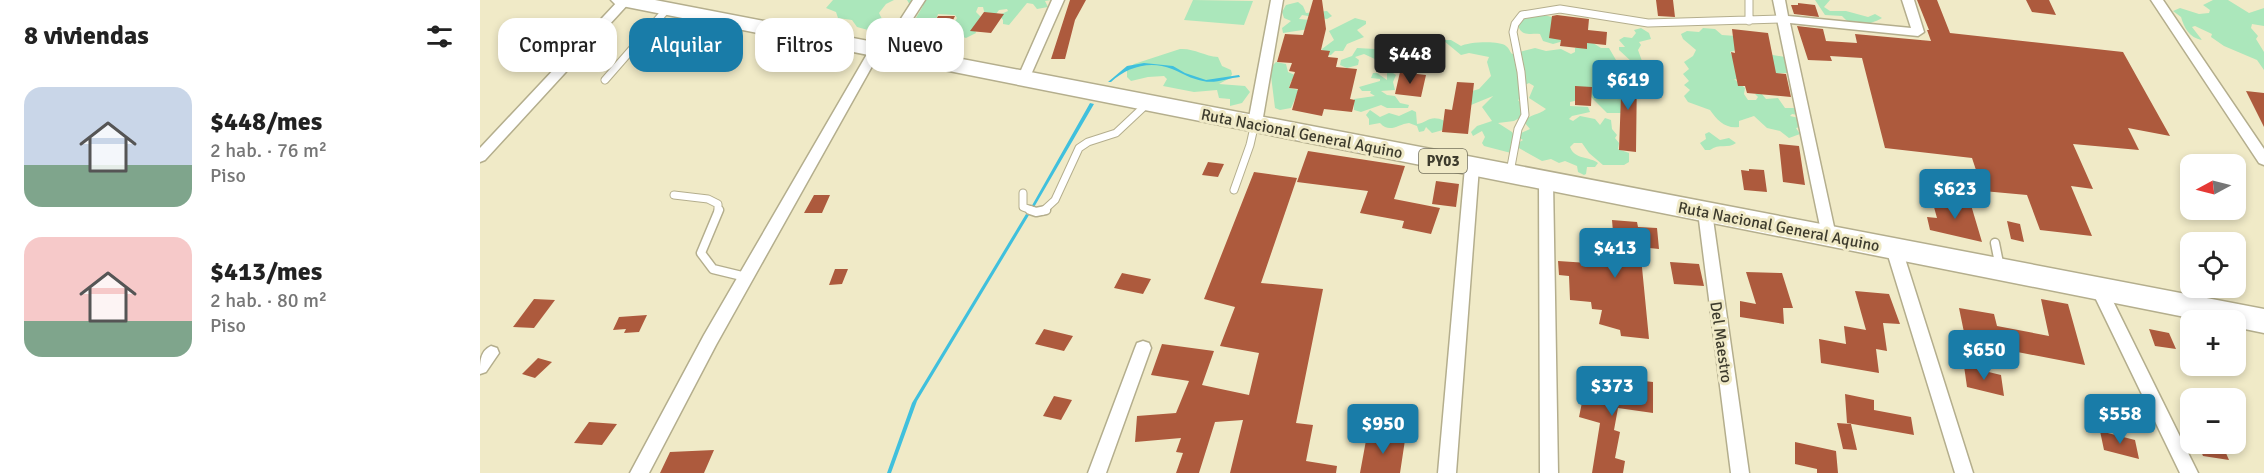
<!DOCTYPE html>
<html lang="es">
<meta charset="utf-8">
<style>
:root{--surface:#fff;--page:#f6f6f6;--text:#222;--muted:#767676;--accent:#197ca8}
body{margin:0;font-family:Signika,sans-serif;background:var(--page);color:var(--text);height:100vh;display:flex;flex-direction:column;font-size:22px;white-space:nowrap}
*{box-sizing:border-box;margin:0}
p{font-size:20px;color:var(--muted)}
.icon{flex:none;width:33px;height:33px;fill:none;stroke:currentColor;stroke-width:2;stroke-linecap:round;stroke-linejoin:round}
.map{position:relative;flex:1;overflow:hidden}
.side{display:flex;flex-direction:column;background:var(--surface);width:480px}
.side>*{flex:none}
.banner{position:absolute;left:18px;top:18px;width:570px;height:54px;display:flex;gap:12px}
.needle{width:39px;rotate:263deg}
.tools{position:absolute;left:1700px;top:154px;display:grid;gap:12px}
.tools a{display:grid;place-items:center;width:66px;height:66px;border-radius:12px;background:var(--surface);box-shadow:0 3px 9px #0003;font-size:30px}
.price{position:absolute;translate:-50% -51px;padding:0 14px;border-radius:6px;background:var(--accent);color:#fff;font-size:20px;line-height:39px;filter:drop-shadow(0 2px 3px #0008)}
.price::after{content:'';position:absolute;left:50%;top:36px;width:18px;height:14px;margin-left:-9px;background:inherit;clip-path:polygon(0 0,100% 0,50% 100%)}
.price.current{background:#222;color:#fff}
ul{padding:0;list-style:none}
li{display:flex;align-items:center;gap:18px;height:150px;padding:0 24px}
li span{display:grid;place-items:center;flex:none;width:168px;height:120px;border-radius:18px;color:#555}
li>.icon{margin-inline-start:auto}
span .icon{width:72px;height:72px;fill:#fffc;stroke-width:1}
li b{font-size:26px}
h2{display:flex;justify-content:space-between;align-items:center;height:72px;padding:0 24px;font-size:26px}
.pill{padding:0 21px;border-radius:18px;background:var(--surface);box-shadow:0 3px 9px #0003;font-size:21px;line-height:54px}
.pill.current{background:var(--accent);color:#fff}
main{display:flex;flex:1;min-height:0}
.map>svg:first-child{display:block}
.green{fill:#abe7bb;fill-rule:evenodd}
.water{fill:#40c0dd}
.building{fill:#ad5a3d}
.lines{fill:none;stroke-linecap:round;stroke-linejoin:round}
.lane-far1-casing{stroke:#b4ae8d;stroke-width:9}
.lane-casing{stroke:#b4ae8d;stroke-width:11}
.street-casing{stroke:#b4ae8d;stroke-width:3}
.highway-casing{stroke:#b4ae8d;stroke-width:3}
.lane-far1{stroke:#fff;stroke-width:7}
.lane{stroke:#fff;stroke-width:8}
.street{fill:#fff;fill-rule:evenodd}
.highway{fill:#fff;fill-rule:evenodd}
.labels{text-anchor:middle;stroke-width:6;stroke-linejoin:round;paint-order:stroke}
.shield{fill:#f0eac7;stroke:#73705b;stroke-width:1.5}
.shield-label{font-size:15px;font-weight:bold;fill:#3d3b2d}
.street-label{font-size:16px;fill:#3d3b2d;stroke:#f0eac7}
</style>
<main>
<section class="side">
<h2>8 viviendas<svg class="icon" aria-label="filters" viewBox="0 0 24 24"><path d="M4 7h16M4 17h16"/><circle cx="9" cy="7" r="2"/><circle cx="15" cy="17" r="2"/></svg></h2>
<ul>
<li><span style="background:linear-gradient(#c9d6e8 65%,#7fa58c 0)"><svg class="icon" aria-label="home" viewBox="0 0 24 24"><path d="M3 11l9-7 9 7M6 9v11h12V9"/></svg></span><div><b>$448/mes</b><p>2 hab. · 76 m²</p><p>Piso</p></div></li>
<li><span style="background:linear-gradient(#f6c9c9 70%,#7fa58c 0)"><svg class="icon" aria-label="home" viewBox="0 0 24 24"><path d="M3 11l9-7 9 7M6 9v11h12V9"/></svg></span><div><b>$413/mes</b><p>2 hab. · 80 m²</p><p>Piso</p></div></li>
</ul>
</section>
<div class="map">
<svg width="1784" height="473" viewBox="0 0 1784 473">
<rect width="100%" height="100%" fill="#f0eac7"/>
<!-- green -->
<path class="green" d="M353,0H414L406,4L399,13L402,19L407,21L405,26L388,30L377,27L372,20L358,18L356,12L346,8Z
M427,0H571L565,1L568,7L557,9L553,4L547,3L529,25L523,24V20L519,15L528,11L527,9L519,10L516,14L505,15L503,7H498L496,12L502,18L495,30L496,33L486,38L475,34L472,26L477,18L475,15L458,14L454,25L444,28L441,32L455,35L454,42L448,40L442,42L452,47L438,51L422,48L428,41L425,37L427,33L443,6L430,5Z
M713,0L773,1L764,25L704,20Z
M1335,0H1350L1344,7L1350,11H1366L1388,17L1395,14L1402,18C1382,29 1384,20 1367,21L1362,16L1345,15Z
M1733,0H1748L1769,13L1784,8V26L1772,24L1771,28L1778,36L1776,39L1784,52V70L1777,60L1744,46L1731,37L1732,34L1715,26L1712,27L1722,40C1709,38 1704,27 1701,17L1693,11L1700,8L1719,14L1729,13L1730,10L1723,5Z
M818,2L823,6L826,13L847,11L852,16L847,19L822,15L819,19L830,20L829,29L803,33L802,28L811,21L804,18L802,12L806,5Z
M1060,14L1072,17L1082,41L1080,42L1073,44L1063,41L1060,34C1051,33 1041,37 1038,25C1043,17 1050,15 1060,14Z
M875,18L886,21V24L877,30L884,37L867,44L863,51H855L851,55H845L842,49L854,40L849,31Z
M1161,28L1169,33L1171,39L1159,42L1161,45L1158,50L1162,61L1153,63L1139,50V47H1145L1139,40L1144,37L1152,38L1156,33L1154,30Z
M1223,28L1235,29L1242,35L1256,36L1260,49L1250,52L1252,56L1287,54L1305,57L1310,73H1301L1260,80L1254,79L1265,88L1264,94L1268,100H1276L1278,97L1275,94L1281,93L1286,99L1298,98L1305,108H1318V115L1312,114L1310,116L1319,118L1320,127L1316,128L1320,134L1309,138L1300,131L1287,128L1274,116L1259,121V127C1245,129 1237,120 1230,110L1208,102L1204,96L1210,90L1204,85L1209,81L1203,74L1209,69L1204,62L1213,56L1216,50L1203,39L1201,34L1207,31L1219,32Z
M965,40H971L981,46C987,42 1020,40 1026,46C1029,48 1030,52 1032,54L1055,48L1066,51L1081,49L1091,54L1095,52V48L1110,41L1121,48H1129L1136,60L1149,66L1143,74L1128,84C1136,98 1145,92 1141,113H1127L1111,97L1090,102V106L1108,107L1110,112L1092,116L1089,119L1093,121L1100,116L1115,119L1120,125L1125,118L1131,120L1132,129L1137,135L1135,138L1139,143L1138,149L1149,153V162L1144,165H1123L1109,153L1102,143H1094L1090,147C1095,160 1109,156 1118,163L1115,167H1107L1106,174L1104,175L1098,172L1097,166L1085,161L1079,163L1071,159L1062,161L1037,147L1031,153L1004,146L1002,143L1005,137L1002,131L993,136L991,132L997,126L1012,121L1002,107L1013,96L991,105L989,92L999,89L1011,76L1007,62L1009,57L989,53L981,55L964,41ZM1049,83L1054,86L1049,98L1066,109C1059,115 1049,114 1044,122L1050,129L1039,134L1038,137L1043,140L1038,143L1032,132L1018,123L1034,121L1043,116V106L1038,100L1047,94L1045,85Z
M908,43L911,45V52L921,54V58L913,59L905,55L897,60L884,54L875,57L879,60L878,65L867,68L860,65L861,60L872,56L877,48L895,49Z
M700,49C714,48 724,56 738,57L742,66L751,70L752,74L750,78L739,84L765,86L770,92L762,103L750,106V99L739,98L737,90L714,92L683,86L687,79L684,76L668,77L651,81L647,77V70L654,64Z
M796,62L806,64L808,72L815,75V81H811L809,88L819,90L811,108L800,110L795,108L790,68Z
M910,71L916,75L913,82L915,90L901,91L907,95L915,96L920,103L929,105L928,108H907L901,105L881,112L874,110V99L895,96L890,93L891,91H882L879,87L900,81V79L891,78L893,73H897L907,80V72Z
M932,110L936,112L937,124C948,123 949,114 965,121L963,130L952,133L946,127L944,131L939,132L937,126L929,123C918,124 910,134 900,123L889,125V119L886,115L890,110L900,117L909,113L919,116Z
M1229,132L1240,140L1249,138L1256,143C1248,149 1239,143 1230,150H1225L1220,143L1226,139L1225,134Z"/>
<!-- water -->
<path class="water" d="M664,63L693,66L705,73L726,80L759,75L760,77C748,78 735,84 723,81C711,79 702,73 692,69C670,60 647,67 631,82H628L647,66Z
M610,103L614,104L553,209H550Z
M546,214L549,215L437,401L411,473H407L432,403Z"/>
<!-- building -->
<path class="building" d="M590,0H606L595,20L585,59H571Z
M833,0H842L846,29L841,50L850,51L848,57L858,58L856,67L877,69L870,99L875,100L872,112L844,109L842,116L812,110L818,89L809,88L815,72L809,71L812,63L797,62L805,34L823,35Z
M1176,0H1193L1195,17L1178,16Z
M1437,0H1457L1470,33L1643,52L1690,136L1648,128L1659,150L1593,144L1613,189L1591,186L1612,236L1560,230L1547,195L1503,191L1492,158L1405,148L1382,58L1350,56L1352,61L1328,60L1317,26L1343,29L1346,41L1377,43L1375,34L1451,41L1447,30H1449Z
M1546,0H1569L1576,15L1552,12Z
M1318,3L1335,5L1339,17L1314,14L1311,5H1318Z
M504,12L524,14L511,33L490,31Z
M1077,15L1109,19L1108,30L1127,32L1126,45L1107,43V49L1080,46L1081,40L1069,38L1072,16Z
M458,16H475L469,28L452,27Z
M1252,29L1288,33L1296,73L1306,74L1311,97L1267,93L1265,86H1258L1251,52L1255,53Z
M1142,68L1157,70L1156,152L1139,150Z
M920,72L946,75L941,97L915,94Z
M977,82L994,83L988,134L962,132L965,109L972,110Z
M1095,86L1112,87L1111,106L1095,105Z
M1766,91L1784,93V127Z
M1299,144L1319,146L1325,185L1303,182Z
M828,151L925,166L914,199L960,208L951,234L922,228L924,221L880,213L888,191L817,182Z
M728,162L744,164L738,177L722,175Z
M1269,169L1284,170L1287,192L1264,190L1261,170L1269,171Z
M774,172L817,178L781,283L843,289L816,423L833,425L826,461L857,466L856,473H750L763,420L735,422L719,473H696L703,453L696,452L701,438L655,442L657,416L696,413L709,381L671,375L682,344L734,351L722,385L769,395L779,353L740,346L755,307L724,299Z
M956,181L979,184L976,207L952,204Z
M334,195H350L342,213H324Z
M1452,200L1491,205L1502,242L1450,230L1447,217L1457,218Z
M1132,220L1157,222L1158,227L1177,228L1179,249L1160,247L1169,339L1141,336L1140,330L1119,324L1122,310L1112,309L1111,302L1090,300L1089,276L1079,275L1078,261L1108,263L1106,242L1134,244Z
M1527,221L1540,224L1544,242L1531,239Z
M1190,262L1219,264L1224,286L1194,284Z
M355,269H368L362,284L349,285Z
M1266,272L1302,273L1313,308H1303L1304,324L1260,317V301L1276,304Z
M642,273L671,279L663,294L634,288Z
M1375,291L1409,294L1420,324L1403,323L1407,351L1396,349L1399,373L1341,363L1339,339L1366,344L1364,326L1386,330Z
M54,299L75,300L54,328L33,327Z
M1561,299L1588,304L1605,365L1486,342L1479,308L1514,314L1517,326L1569,336Z
M167,315L159,332L144,333L146,329L133,330L139,317Z
M564,329L593,336L584,351L555,344Z
M1669,329L1689,333L1696,349L1675,346Z
M58,358L72,362L55,378L42,374Z
M1484,366L1521,375L1524,396L1487,387Z
M1107,378L1155,391V380L1173,382V413L1138,408L1134,430L1140,432L1135,458L1145,461L1143,473H1112L1120,423L1099,417Z
M1365,394L1394,400V410L1431,417L1434,435L1367,423Z
M574,396L592,400L581,420L563,416Z
M109,422L137,424L122,445L94,443Z
M1357,423L1371,424L1377,450L1363,449Z
M1620,431L1655,440L1659,459L1624,450Z
M887,435L925,440L920,473H880Z
M1315,442L1356,451L1358,473H1337V469L1315,464Z
M1718,444H1742L1749,460L1723,456Z
M234,450L224,473H180L190,452Z"/>
<g class="lines">
<!-- lane-far1 casing -->
<g class="lane-far1-casing">
<path id="lane-far1" d="M1269,0V21
M125,80L187,9
M1030,172L1038,129L1045,115L1041,72L1033,32L1035,24L1042,15L1080,9L1168,23L1303,19
M754,190L770,145L775,123
M543,193V207L554,211
M194,195L228,199L238,204V211
M563,211L575,200L599,148L608,142L636,133L668,103"/>
</g>
<!-- lane casing -->
<g class="lane-casing">
<path id="lane" d="M239,210L221,253L233,269L266,277
M550,210L556,212L566,210
M1515,243L1520,268"/>
</g>
<!-- street casing -->
<g class="street-casing">
<path id="street" d="M139,0L151,1L5,160L0,162V148Z
M433,0H445L410,54L406,55L400,52L236,345L169,473H150L224,335L390,49L396,45L402,48Z
M572,0H584L550,77L544,81L539,80L538,77Z
M791,0H803L782,123L775,127L768,123Z
M1293,0H1305L1308,16L1431,28L1422,0H1434L1444,32L1438,36L1310,23L1356,236L1354,240H1344L1342,236Z
M1671,0H1683L1784,149V165L1779,163Z
M992,162L999,167L976,473H958L985,167Z
M1066,176L1073,181L1078,473H1060L1059,181Z
M1225,207L1232,212L1269,473H1251L1218,212Z
M1414,243L1419,245L1422,249L1493,473H1475L1406,249L1409,245Z
M1619,283L1625,285L1627,289L1718,473H1700L1611,289L1613,285Z
M663,341L669,343L671,348L626,473H608L655,348L657,343Z
M11,346L17,348L19,353L6,372L0,374C0,362 0,351 11,346Z"/>
</g>
<!-- highway casing -->
<g class="highway-casing">
<path id="highway" d="M131,0H175L1784,309V333L1755,327V321H1725L142,6L135,4Z"/>
</g>
<!-- lane-far1 -->
<use href="#lane-far1" class="lane-far1"/>
<!-- lane -->
<use href="#lane" class="lane"/>
<!-- street -->
<use href="#street" class="street"/>
<!-- highway -->
<use href="#highway" class="highway"/>
</g>
<g class="labels">
<!-- shield labels -->
<rect class="shield" x="939" y="149" width="48" height="24" rx="4.5"/>
<g class="shield-label">
<text x="963" y="166">PY03</text>
</g>
<!-- street labels -->
<g class="street-label">
<text transform="translate(822 133) rotate(11)" y="6">Ruta Nacional General Aquino</text>
<text transform="translate(1299 226) rotate(11)" y="6">Ruta Nacional General Aquino</text>
<text transform="translate(1242 342) rotate(82)" y="6">Del Maestro</text>
</g>
</g>
</svg>
<div class="tools">
<a><svg class="needle" viewBox="-14 -14 28 28"><path d="M0-13l5 13h-10z" fill="#e53935"/><path d="M0 13l5-13h-10z" fill="#767676"/></svg></a>
<a><svg class="icon" aria-label="locate" viewBox="0 0 24 24"><circle cx="12" cy="12" r="6"/><path d="M12 2v4M12 18v4M2 12h4M18 12h4"/></svg></a>
<a>+</a>
<a>−</a>
</div>
<b class="price current" style="left:930px;top:85px">$448</b>
<b class="price" style="left:1148px;top:111px">$619</b>
<b class="price" style="left:1475px;top:220px">$623</b>
<b class="price" style="left:1135px;top:279px">$413</b>
<b class="price" style="left:1504px;top:381px">$650</b>
<b class="price" style="left:1132px;top:417px">$373</b>
<b class="price" style="left:1640px;top:445px">$558</b>
<b class="price" style="left:903px;top:455px">$950</b>
<div class="banner">
<a class="pill">Comprar</a>
<a class="pill current">Alquilar</a>
<a class="pill">Filtros</a>
<a class="pill">Nuevo</a>
</div>
</div>
</main>
